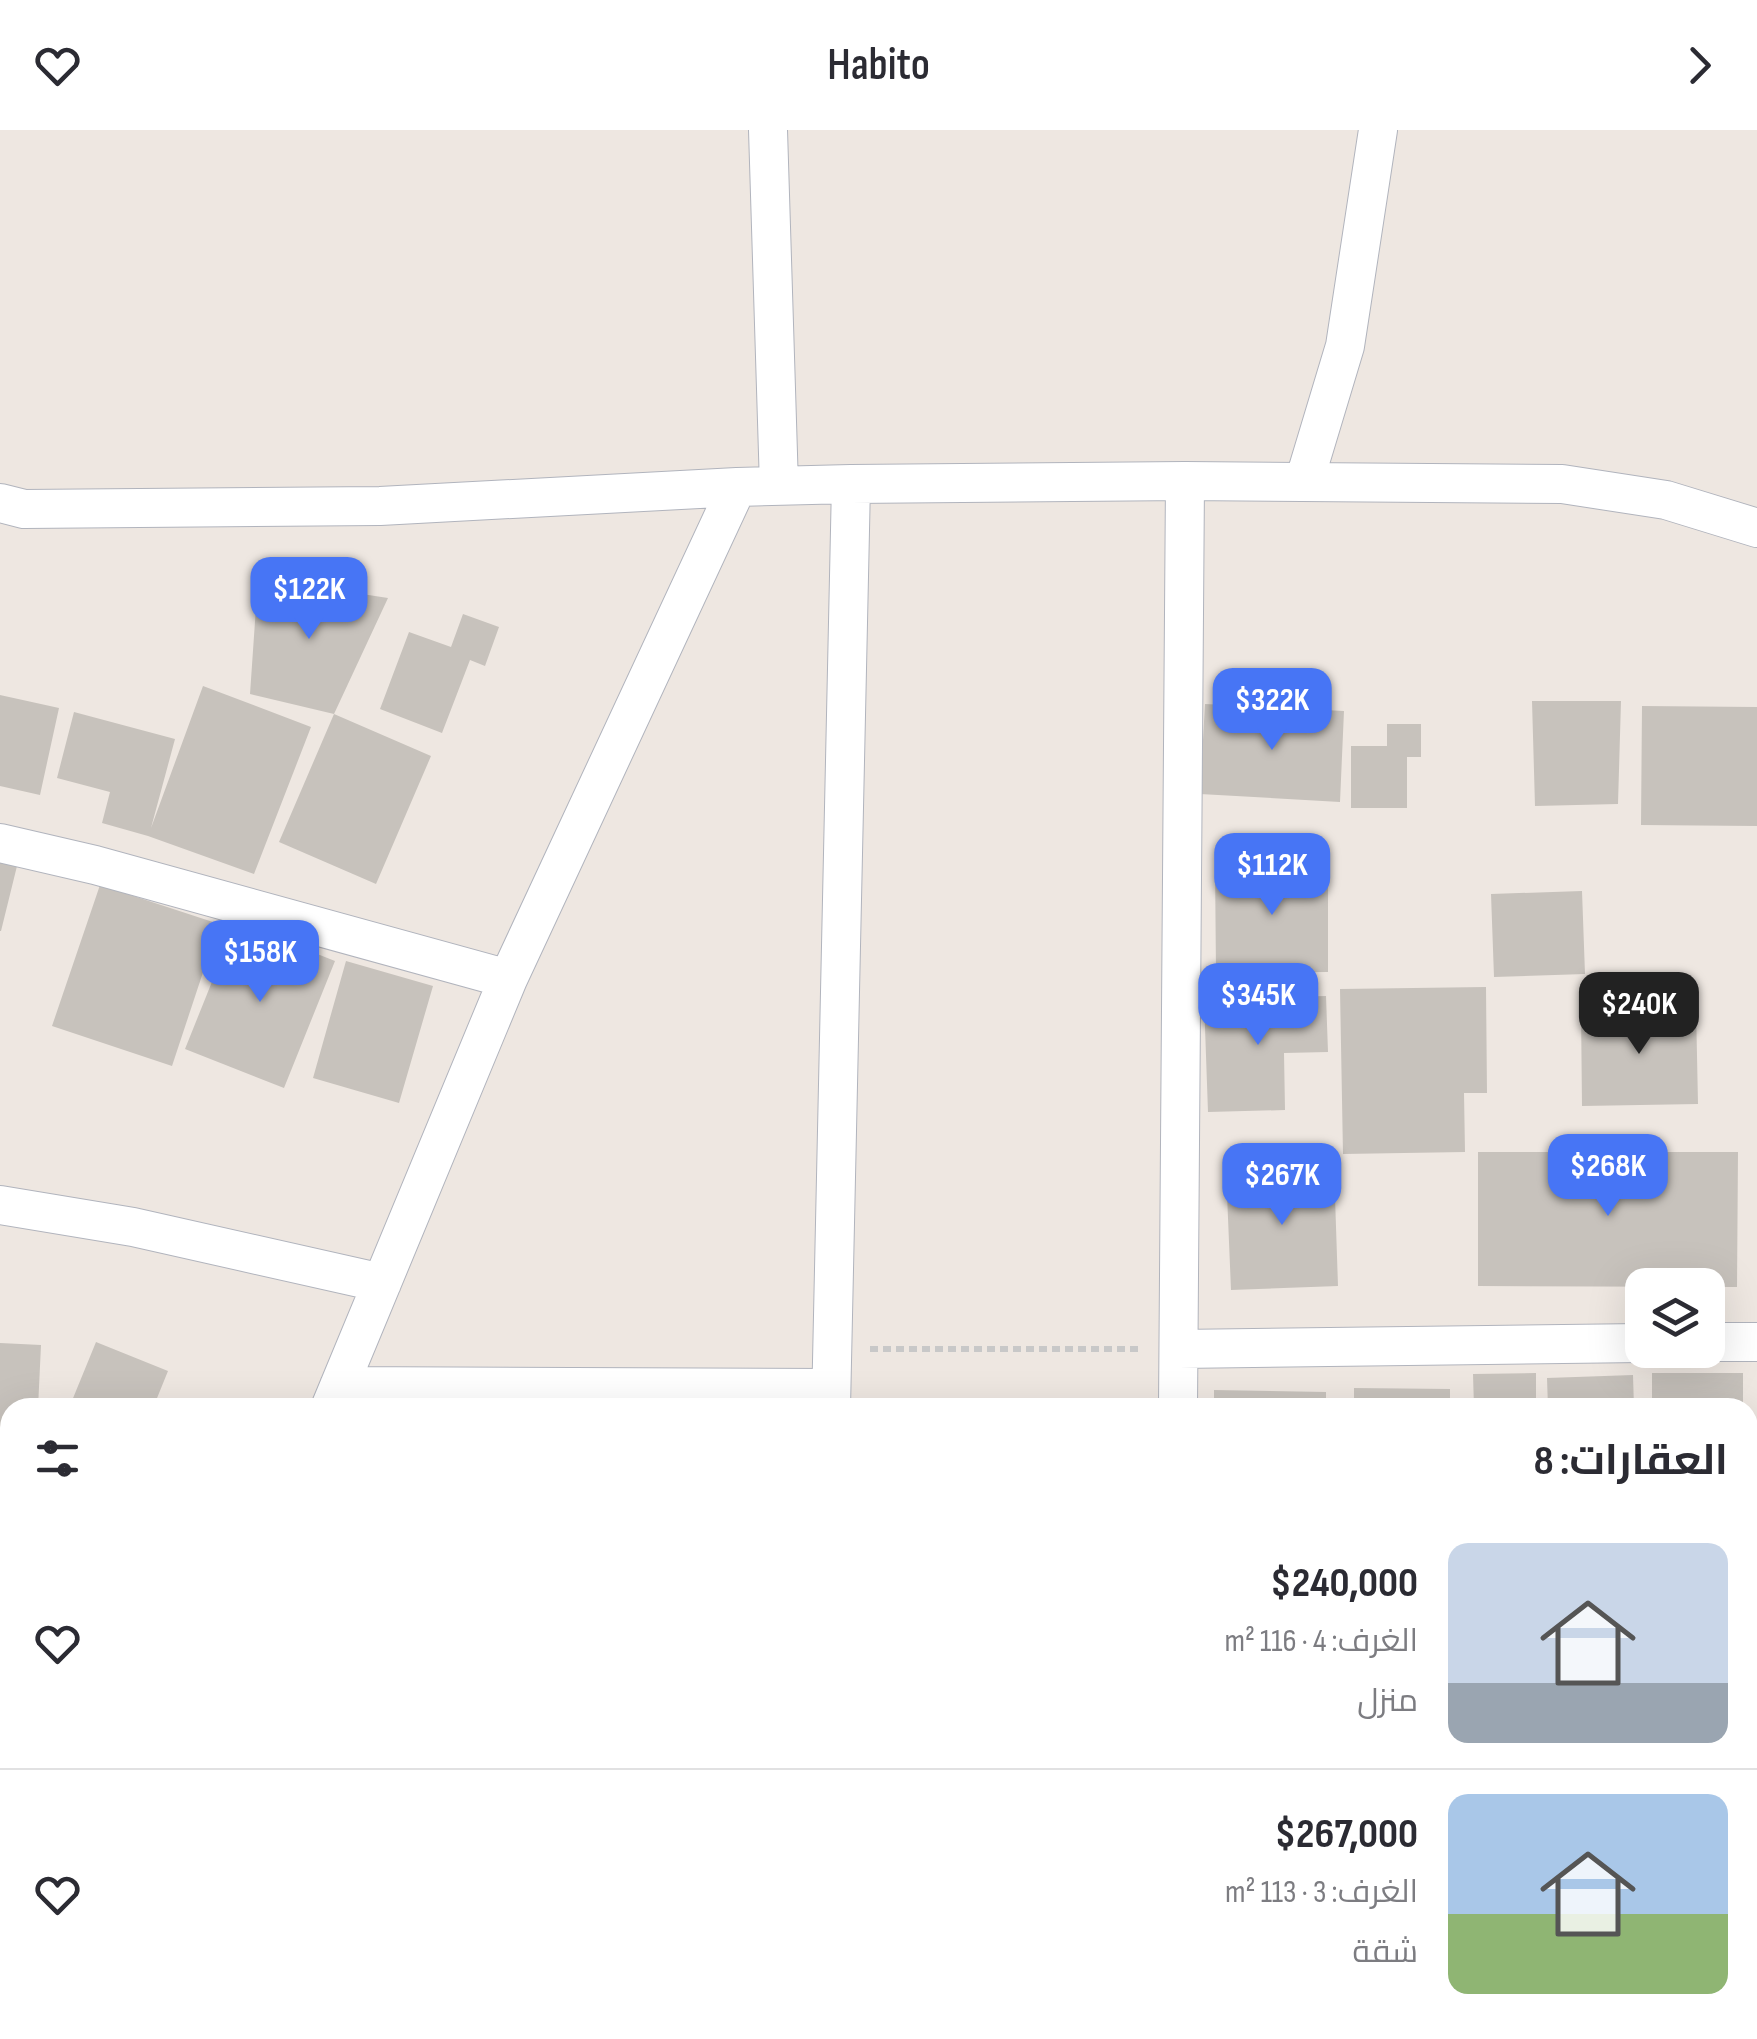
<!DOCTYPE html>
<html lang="ar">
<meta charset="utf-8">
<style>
:root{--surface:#fff;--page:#f2f2f3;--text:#2b2b33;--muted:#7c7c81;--line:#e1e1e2;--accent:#4775f5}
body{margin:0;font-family:"Sofia Sans Condensed",Cairo,sans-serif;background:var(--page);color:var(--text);direction:rtl;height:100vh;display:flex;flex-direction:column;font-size:38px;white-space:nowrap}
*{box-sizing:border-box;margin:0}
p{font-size:32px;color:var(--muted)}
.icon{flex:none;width:55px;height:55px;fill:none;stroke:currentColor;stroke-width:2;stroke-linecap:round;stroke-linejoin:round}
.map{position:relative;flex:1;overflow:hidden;direction:ltr}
.panel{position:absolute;left:0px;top:1268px;width:1758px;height:642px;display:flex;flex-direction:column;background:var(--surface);border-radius:30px 30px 0 0;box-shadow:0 10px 40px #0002;direction:rtl}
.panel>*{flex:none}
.tools{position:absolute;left:1625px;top:1138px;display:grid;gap:20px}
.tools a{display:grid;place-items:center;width:100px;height:100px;border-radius:20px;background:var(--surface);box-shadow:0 10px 40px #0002;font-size:50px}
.price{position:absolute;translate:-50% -85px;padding:0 22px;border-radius:20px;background:var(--accent);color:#fff;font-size:32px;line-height:65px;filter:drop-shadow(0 2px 5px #0008)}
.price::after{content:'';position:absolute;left:50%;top:60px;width:30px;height:22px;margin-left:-15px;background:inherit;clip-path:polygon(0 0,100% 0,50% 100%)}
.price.current{background:#222;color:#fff}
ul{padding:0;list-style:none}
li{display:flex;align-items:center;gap:30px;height:250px;padding:0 30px}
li+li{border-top:2px solid var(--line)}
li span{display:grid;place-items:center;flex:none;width:280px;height:200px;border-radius:20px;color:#555}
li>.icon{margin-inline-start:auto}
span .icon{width:120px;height:120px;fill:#fffc;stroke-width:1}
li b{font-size:42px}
h2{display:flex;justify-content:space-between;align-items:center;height:120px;padding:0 30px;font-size:42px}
header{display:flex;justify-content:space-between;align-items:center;height:130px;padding:0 30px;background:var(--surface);font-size:45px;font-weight:600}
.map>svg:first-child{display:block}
.building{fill:#c7c2bc}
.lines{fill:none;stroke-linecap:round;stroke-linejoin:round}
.street-casing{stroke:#b1b4bd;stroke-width:40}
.path{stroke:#c8c8c8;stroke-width:6;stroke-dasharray:8 5;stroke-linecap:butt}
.street{stroke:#fff;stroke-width:38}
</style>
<header><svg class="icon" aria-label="forward" viewBox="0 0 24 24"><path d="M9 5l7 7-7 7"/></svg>Habito<svg class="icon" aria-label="heart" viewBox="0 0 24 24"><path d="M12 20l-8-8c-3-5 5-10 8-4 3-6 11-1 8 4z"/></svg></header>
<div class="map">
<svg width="1757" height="1909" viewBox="0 0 1757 1909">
<rect width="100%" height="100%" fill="#eee7e1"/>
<!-- building -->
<path class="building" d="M258,448L388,468L334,584L250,564Z
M463,484L499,497L485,536L470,530L442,603L380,579L409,502L451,517Z
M203,556L311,597L254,744L148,706L102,693L110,662L57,648L74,582L175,609L151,698Z
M0,565L59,578L40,665L0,656Z
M1532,571H1621L1618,674L1535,676Z
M1205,574L1344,581L1340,672L1200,664Z
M1642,576L1757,577V696L1641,695Z
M334,584L431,626L376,754L279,712Z
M1387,594H1421V627H1407V678H1351V616H1387Z
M0,732L17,736L1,801H0Z
M1215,734H1328V842L1216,843Z
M100,755L219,794L172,936L52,896Z
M1582,761L1585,844L1494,847L1491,764Z
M236,792L335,831L284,958L185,919Z
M346,831L433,856L399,973L313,948Z
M1486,857L1487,963H1464L1465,1022L1343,1024L1340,859Z
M1326,866L1328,922L1284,923L1285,980L1208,982L1204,869Z
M1696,877L1698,974L1582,976L1581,879Z
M1478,1022H1738L1737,1157L1478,1156Z
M1334,1037L1338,1156L1231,1160L1226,1040Z
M96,1212L168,1241L153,1278H69Z
M0,1213L41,1215L38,1278H10V1332L0,1331Z
M1536,1243V1278H1474L1473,1244Z
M1652,1243H1743V1278H1652Z
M1633,1245L1634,1278H1548L1547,1248Z
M1354,1258L1450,1259V1278H1354Z
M1214,1260L1326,1262V1278H1214Z
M0,1446H5L9,1549H0Z
M0,1864H10L13,1909H0Z"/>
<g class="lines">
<!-- street casing -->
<g class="street-casing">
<path id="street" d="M768,0L779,356
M1304,352L1345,216L1378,0
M0,373L24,379L380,376L737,357L851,354L1185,351L1562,354L1666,370L1757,398
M0,713L95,735L508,849
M0,1075L133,1097L382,1153
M1708,1212H1757
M1179,1219L1642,1213
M339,1256L831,1258
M330,1278L508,849L737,357
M831,1278L851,354
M1178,1278L1185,351
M0,1412L10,1413
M0,1842L10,1843
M1748,1889H1757
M87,1909L90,1900
M825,1909L826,1900
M1171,1909V1900"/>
</g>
<!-- path -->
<path class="path" d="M870,1219H1143"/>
<!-- street -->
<use href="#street" class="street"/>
</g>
</svg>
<div class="tools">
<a><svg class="icon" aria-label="layers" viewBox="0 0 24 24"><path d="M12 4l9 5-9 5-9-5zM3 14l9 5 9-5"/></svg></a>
</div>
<b class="price" style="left:309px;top:512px">$122K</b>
<b class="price" style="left:1272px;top:623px">$322K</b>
<b class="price" style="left:1272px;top:788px">$112K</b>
<b class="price" style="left:260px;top:875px">$158K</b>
<b class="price" style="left:1258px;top:918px">$345K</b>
<b class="price current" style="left:1639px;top:927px">$240K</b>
<b class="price" style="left:1608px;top:1089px">$268K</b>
<b class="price" style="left:1282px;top:1098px">$267K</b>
<section class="panel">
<h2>العقارات: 8<svg class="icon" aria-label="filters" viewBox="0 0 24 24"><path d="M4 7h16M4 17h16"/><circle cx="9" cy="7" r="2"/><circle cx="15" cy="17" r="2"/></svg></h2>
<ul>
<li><span style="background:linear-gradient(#c9d6e8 70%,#9aa5b1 0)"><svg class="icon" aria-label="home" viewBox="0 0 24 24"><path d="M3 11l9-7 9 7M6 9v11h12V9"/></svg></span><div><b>$240,000</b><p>الغرف: 4 · 116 m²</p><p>منزل</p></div><svg class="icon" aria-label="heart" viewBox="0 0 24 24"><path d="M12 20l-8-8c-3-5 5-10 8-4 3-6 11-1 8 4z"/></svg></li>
<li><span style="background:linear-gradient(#a9c7e8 60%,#8fb573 0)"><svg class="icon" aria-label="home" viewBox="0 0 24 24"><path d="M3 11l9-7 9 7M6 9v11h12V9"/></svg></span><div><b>$267,000</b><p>الغرف: 3 · 113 m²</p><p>شقة</p></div><svg class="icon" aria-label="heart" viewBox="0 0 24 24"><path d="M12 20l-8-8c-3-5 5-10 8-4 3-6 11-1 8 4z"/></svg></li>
</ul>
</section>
</div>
